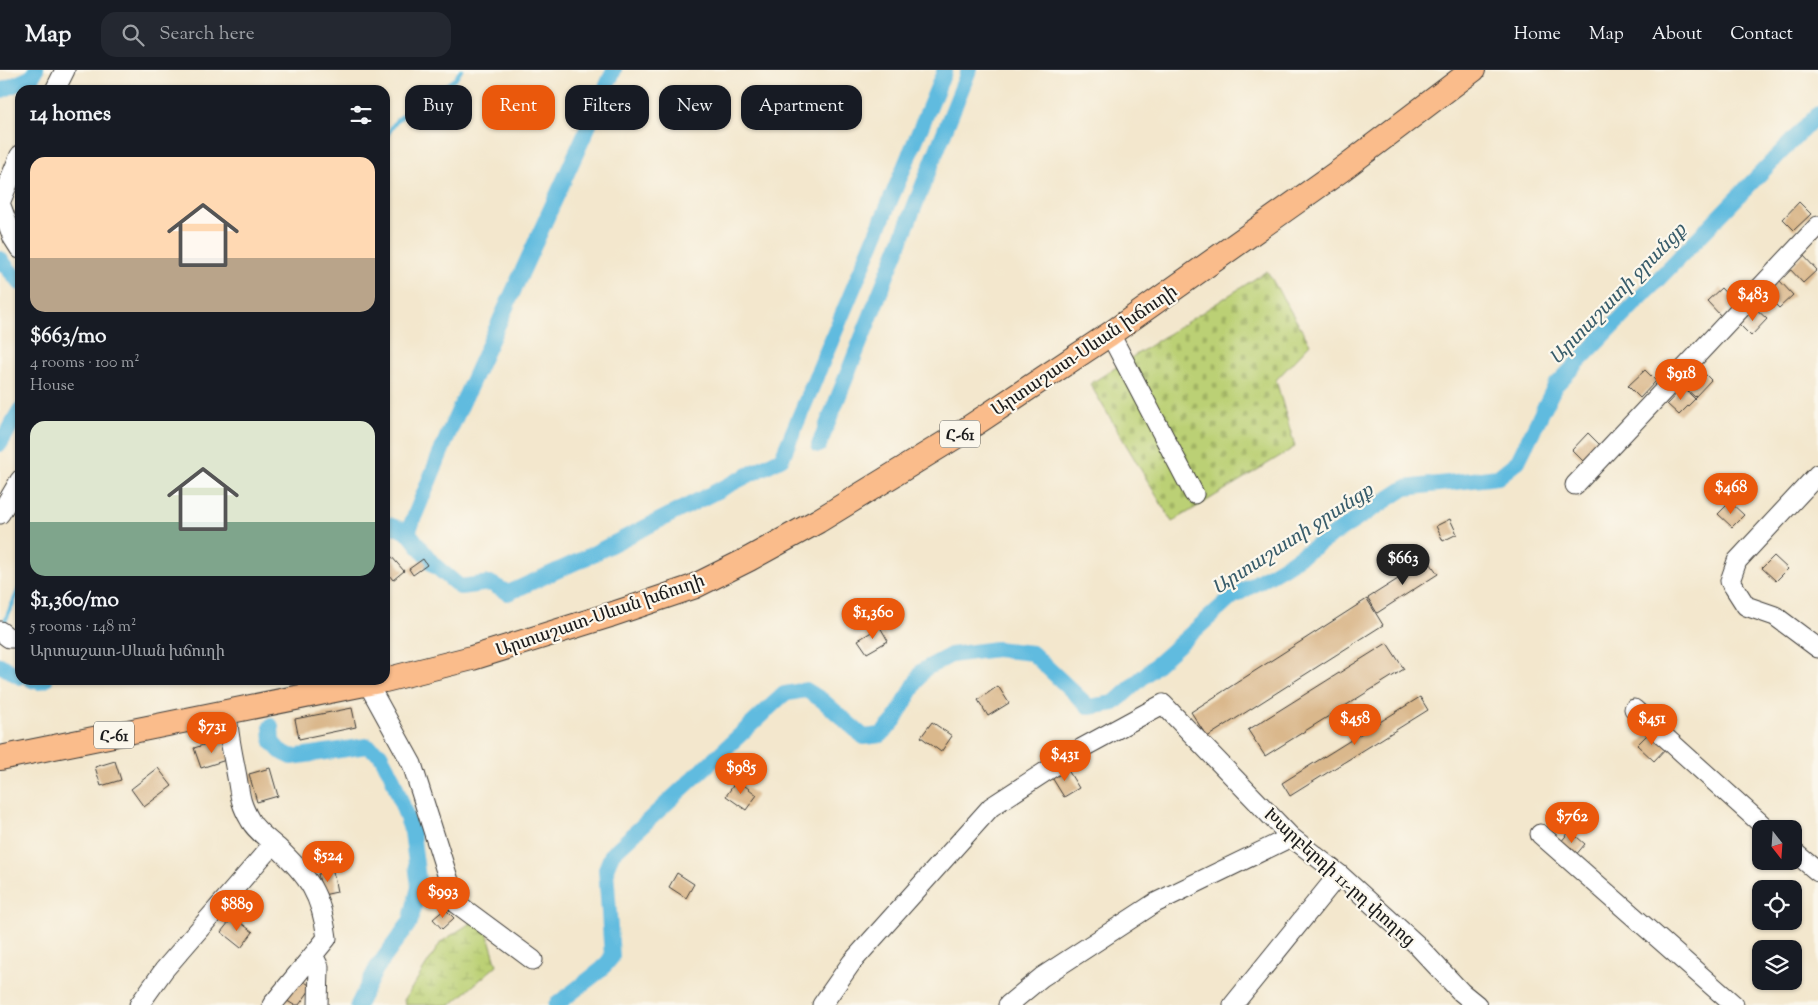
<!DOCTYPE html>
<meta charset="utf-8">
<style>
:root{--surface:#171b24;--page:#242831;--text:#f1f3f6;--muted:#9ea1a6;--line:#363941;--accent:#ea580c}
body{margin:0;font-family:"Sorts Mill Goudy","Noto Serif Armenian",serif;background:var(--page);color:var(--text);height:100vh;display:flex;flex-direction:column;font-size:19px;white-space:nowrap}
*{box-sizing:border-box;margin:0}
p{font-size:16px;color:var(--muted)}
.icon{flex:none;width:28px;height:28px;fill:none;stroke:currentColor;stroke-width:2;stroke-linecap:round;stroke-linejoin:round}
.map{position:relative;flex:1;overflow:hidden}
.drawer{position:absolute;left:15px;top:15px;width:375px;height:600px;display:flex;flex-direction:column;background:var(--surface);border-radius:15px;box-shadow:0 1px 4px #0004}
.drawer>*{flex:none}
.guide{position:absolute;left:405px;top:15px;width:475px;height:45px;display:flex;gap:10px}
.needle{width:32px;rotate:163deg}
.tools{position:absolute;left:1752px;top:750px;display:grid;gap:10px}
.tools a{display:grid;place-items:center;width:50px;height:50px;border-radius:10px;background:var(--surface);box-shadow:0 1px 4px #0004;font-size:25px}
.price{position:absolute;translate:-50% -42px;padding:0 11px;border-radius:18px;background:var(--accent);color:#fff;font-size:16px;line-height:32px;filter:drop-shadow(0 1px 2px #0008)}
.price::after{content:'';position:absolute;left:50%;top:30px;width:15px;height:11px;margin-left:-8px;background:inherit;clip-path:polygon(0 0,100% 0,50% 100%)}
.price.selected{background:#222;color:#fff}
ul{padding:0;list-style:none}
li{display:grid;align-content:center;gap:10px;height:265px;padding:0 15px}
li span{display:grid;place-items:center;height:155px;border-radius:15px;color:#555}
li>.icon{margin-inline-start:auto}
span .icon{width:90px;height:90px;fill:#fffc;stroke-width:1}
li b{font-size:21px}
h2{display:flex;justify-content:space-between;align-items:center;height:60px;padding:0 15px;font-size:21px}
.chip{padding:0 18px;border-radius:15px;background:var(--surface);box-shadow:0 1px 4px #0004;font-size:18px;line-height:45px}
.chip.selected{background:var(--accent);color:#fff}
header{display:flex;align-items:center;gap:30px;box-sizing:border-box;height:70px;padding:0 25px;background:var(--surface);border-bottom:1px solid var(--line)}
header strong{font-size:24px}
nav{display:flex;gap:28px;margin-inline-start:auto;font-size:18px}
.search{width:350px;height:45px;background:var(--page);display:flex;align-items:center;gap:12px;box-sizing:border-box;padding:0 18px;border-radius:15px;color:var(--muted);font-size:19px}
.map>svg:first-child{display:block}
.wetland{fill:url(#wetland-marsh);stroke:#6c7648}
.cemetery{fill:url(#cemetery-stones);stroke:#6c7648}
.lines{fill:none;stroke-linecap:round;stroke-linejoin:round}
.stream{stroke:#61bbdf;stroke-width:4.5}
.canal{stroke:#61bbdf;stroke-width:16}
.building{fill:#dab88c}
.minor-casing{stroke:#3c3a37;stroke-width:21}
.major-casing{stroke:#3c3a37;stroke-width:26}
.minor{stroke:#fff;stroke-width:19}
.major{stroke:#fabc8b;stroke-width:24}
.labels{text-anchor:middle;stroke-width:4.5;stroke-linejoin:round;paint-order:stroke}
.shield{fill:#fbf7ec;stroke:#5f5e5a;stroke-width:1}
.shield-label{font-size:16px;font-weight:bold;fill:#1c1c1c}
.street-label{font-size:18px;fill:#1c1c1c;stroke:#fbf7ec}
.water-label{font-size:19px;font-style:italic;fill:#385c6a;stroke:#fbf7ec}
</style>
<header>
<strong>Map</strong>
<div class="search"><svg class="icon" aria-label="search" viewBox="0 0 24 24"><circle cx="10" cy="10" r="6"/><path d="M15 15l6 6"/></svg>Search here</div>
<nav><a>Home</a><a>Map</a><a>About</a><a>Contact</a></nav>
</header>
<div class="map">
<svg width="1818" height="935" viewBox="0 0 1818 935">
<defs>
<pattern id="wetland-marsh" width="20" height="14" patternUnits="userSpaceOnUse" patternTransform="scale(1.25)"><rect width="20" height="14" fill="#bbd074"/><path d="M1 5h8M5 5V1M11 12h8M15 12V8" fill="none" stroke="#a0b264"/></pattern>
<pattern id="cemetery-stones" width="16" height="16" patternUnits="userSpaceOnUse" patternTransform="scale(1.25)"><rect width="16" height="16" fill="#bbd074"/><path d="M2 7V4a2 2 0 0 1 4 0v3zM10 15v-3a2 2 0 0 1 4 0v3z" fill="#a0b264"/></pattern>
</defs>
<rect width="100%" height="100%" fill="#fbf7ec"/>
<filter id="ink" filterUnits="userSpaceOnUse"><feTurbulence type="fractalNoise" baseFrequency=".02" numOctaves="2"/><feDisplacementMap in="SourceGraphic" scale="10" xChannelSelector="R" yChannelSelector="G"/><feConvolveMatrix kernelMatrix="1 2 1 2 8 2 1 2 1" color-interpolation-filters="sRGB"/></filter>
<filter id="wash" filterUnits="userSpaceOnUse"><feTurbulence type="fractalNoise" baseFrequency=".0096" numOctaves="4" result="noise"/><feDisplacementMap in="SourceGraphic" scale="20" xChannelSelector="R" yChannelSelector="G"/><feGaussianBlur stdDeviation="1.12" result="paint"/><feColorMatrix in="noise" values="0 0 0 0 0 0 0 0 0 0 0 0 0 0 0 0 0 1.4 0 .05"/><feComposite in="paint" operator="in"/></filter>
<g filter="url(#wash)">
<rect width="100%" height="100%" fill="#f3e7cd"/>
<!-- wetland -->
<path class="wetland" d="M472,852L487,862L497,895L451,935H405L404,930L441,872Z"/>
<!-- cemetery -->
<path class="cemetery" d="M1267,201L1310,274L1276,310L1295,377L1172,452L1090,314Z"/>
<g class="lines">
<!-- stream -->
<path class="stream" d="M385,68L397,50L456,8L461,0
M5,551L20,517"/>
<!-- canal -->
<path class="canal" d="M0,21L32,7L36,0
M0,189L20,213
M0,374L20,340
M819,375L969,0
M385,457L389,455L408,462L433,494L460,517L490,513L508,523L585,488L782,388L945,0
M408,462L450,360L614,0
M0,595L20,607
M32,610L39,612L45,610
M271,656L272,672L280,681L292,687L367,676L380,684L391,704L412,762L419,817L410,852L376,899L358,935
M556,935L602,899L612,887L606,799L612,784L784,624L806,620L822,630L864,667L881,665L894,651L923,600L951,585L996,579L1032,583L1089,637L1114,633L1232,527L1285,496L1405,418L1498,407L1518,391L1555,316L1818,44"/>
</g>
<g id="blocks">
<!-- building -->
<path class="building" d="M1799,132L1811,144L1794,160L1783,149Z
M1803,185L1817,200L1803,213L1789,198Z
M1779,210L1793,225L1779,238L1765,224Z
M1721,218L1735,233L1721,246L1707,231Z
M1755,238L1767,249L1751,266L1739,254Z
M1700,299L1711,310L1695,327L1683,316Z
M1645,300L1656,311L1640,328L1628,316Z
M1683,317L1695,329L1679,345L1667,334Z
M1588,363L1600,375L1584,392L1572,380Z
M1730,432L1744,445L1732,457L1718,444Z
M1450,449L1457,464L1443,471L1436,456Z
M391,486L404,501L393,510L385,500V491Z
M1774,486L1788,499L1776,511L1762,498Z
M423,489L427,495L413,505L409,499Z
M1428,490L1438,504L1377,543L1368,528Z
M1367,529L1383,555L1207,667L1191,642Z
M880,557L888,571L867,583L858,570Z
M1387,573L1404,599L1265,686L1248,660Z
M998,616L1009,633L988,646L978,630Z
M1420,627L1428,640L1290,726L1282,713Z
M352,638L356,657L299,669L295,649Z
M932,652L952,666L941,682L921,667Z
M1651,661L1667,677L1654,691L1637,675Z
M222,669L229,689L201,698L194,678Z
M115,691L121,710L101,716L95,697Z
M1066,697L1079,718L1064,727L1051,706Z
M158,698L172,716L144,737L131,719Z
M270,698L278,726L257,732L249,704Z
M737,710L757,725L746,740L726,726Z
M1570,761L1585,774L1575,786L1560,773Z
M333,801L337,822L323,825L318,804Z
M677,803L694,814L686,828L669,817Z
M445,839L454,848L442,859L433,849Z
M233,847L253,862L241,878L221,862Z
M299,908L312,917L299,935H294L284,929Z"/>
</g>
</g>
<g filter="url(#ink)">
<use href="#blocks" fill-opacity="0" stroke="#3c3a37" stroke-width="1"/>
<g class="lines">
<!-- minor casing -->
<g class="minor-casing">
<path id="minor" d="M55,20L65,0
M20,85L0,133L13,168L20,179
M1110,264L1194,424
M1818,404L1737,491L1730,511L1746,536L1775,546L1818,578
M1575,415L1818,156
M0,444L20,410
M0,561L9,568H20
M368,614L412,694L456,833L533,890
M1634,639L1767,759
M227,642C228,665 233,685 237,707C240,725 240,733 250,750C255,760 268,769 277,777C309,807 321,824 327,868L272,935
M1540,764L1734,935
M1794,782L1818,802
M313,885L319,897L318,935
M139,935L164,900L273,774
M822,935L852,892L991,737L1082,678L1163,634L1291,767L1339,804L1416,874L1461,922L1477,935
M1008,935L1042,907L1155,833L1291,767
M1233,935L1339,804"/>
</g>
<!-- major casing -->
<g class="major-casing">
<path id="major" d="M385,610L472,588L610,545L693,517L749,489L818,451L955,367L1110,264L1341,100L1473,0
M0,688L384,610"/>
</g>
<!-- minor -->
<use href="#minor" class="minor"/>
<!-- major -->
<use href="#major" class="major"/>
</g>
</g>
<g class="labels">
<!-- shield labels -->
<g class="shield">
<rect x="940" y="350.5" width="40" height="27" rx="4"/>
<rect x="94" y="651.5" width="40" height="27" rx="4"/>
</g>
<g class="shield-label">
<text x="960" y="370">Հ-61</text>
<text x="114" y="671">Հ-61</text>
</g>
<!-- street labels -->
<g class="street-label">
<text transform="translate(1084 280) rotate(-34)" y="6">Արտաշատ-Սևան խճուղի</text>
<text transform="translate(600 545) rotate(-19)" y="6">Արտաշատ-Սևան խճուղի</text>
<text transform="translate(1340 807) rotate(42)" y="6">Խարբերդի 11-րդ փողոց</text>
</g>
<!-- water labels -->
<g class="water-label">
<text transform="translate(1617 223) rotate(-46)" y="7">Արտաշատի ջրանցք</text>
<text transform="translate(1292 468) rotate(-33)" y="7">Արտաշատի ջրանցք</text>
</g>
</g>
</svg>
<div class="tools">
<a><svg class="needle" viewBox="-14 -14 28 28"><path d="M0-13l5 13h-10z" fill="#e53935"/><path d="M0 13l5-13h-10z" fill="#9ea1a6"/></svg></a>
<a><svg class="icon" aria-label="locate" viewBox="0 0 24 24"><circle cx="12" cy="12" r="6"/><path d="M12 2v4M12 18v4M2 12h4M18 12h4"/></svg></a>
<a><svg class="icon" aria-label="layers" viewBox="0 0 24 24"><path d="M12 4l9 5-9 5-9-5zM3 14l9 5 9-5"/></svg></a>
</div>
<b class="price" style="left:1753px;top:252px">$483</b>
<b class="price" style="left:1681px;top:331px">$918</b>
<b class="price" style="left:1731px;top:445px">$468</b>
<b class="price selected" style="left:1403px;top:516px">$663</b>
<b class="price" style="left:873px;top:570px">$1,360</b>
<b class="price" style="left:1355px;top:676px">$458</b>
<b class="price" style="left:1652px;top:676px">$451</b>
<b class="price" style="left:212px;top:684px">$731</b>
<b class="price" style="left:1065px;top:712px">$431</b>
<b class="price" style="left:741px;top:725px">$985</b>
<b class="price" style="left:1572px;top:774px">$762</b>
<b class="price" style="left:328px;top:813px">$524</b>
<b class="price" style="left:443px;top:849px">$993</b>
<b class="price" style="left:237px;top:862px">$889</b>
<div class="guide">
<a class="chip">Buy</a>
<a class="chip selected">Rent</a>
<a class="chip">Filters</a>
<a class="chip">New</a>
<a class="chip">Apartment</a>
</div>
<section class="drawer">
<h2>14 homes<svg class="icon" aria-label="filters" viewBox="0 0 24 24"><path d="M4 7h16M4 17h16"/><circle cx="9" cy="7" r="2"/><circle cx="15" cy="17" r="2"/></svg></h2>
<ul>
<li><span style="background:linear-gradient(#ffd9b3 65%,#b9a48a 0)"><svg class="icon" aria-label="home" viewBox="0 0 24 24"><path d="M3 11l9-7 9 7M6 9v11h12V9"/></svg></span><div><b>$663/mo</b><p>4 rooms · 100 m²</p><p>House</p></div></li>
<li><span style="background:linear-gradient(#dfe7d0 65%,#7fa58c 0)"><svg class="icon" aria-label="home" viewBox="0 0 24 24"><path d="M3 11l9-7 9 7M6 9v11h12V9"/></svg></span><div><b>$1,360/mo</b><p>5 rooms · 148 m²</p><p>Արտաշատ-Սևան խճուղի</p></div></li>
</ul>
</section>
</div>
